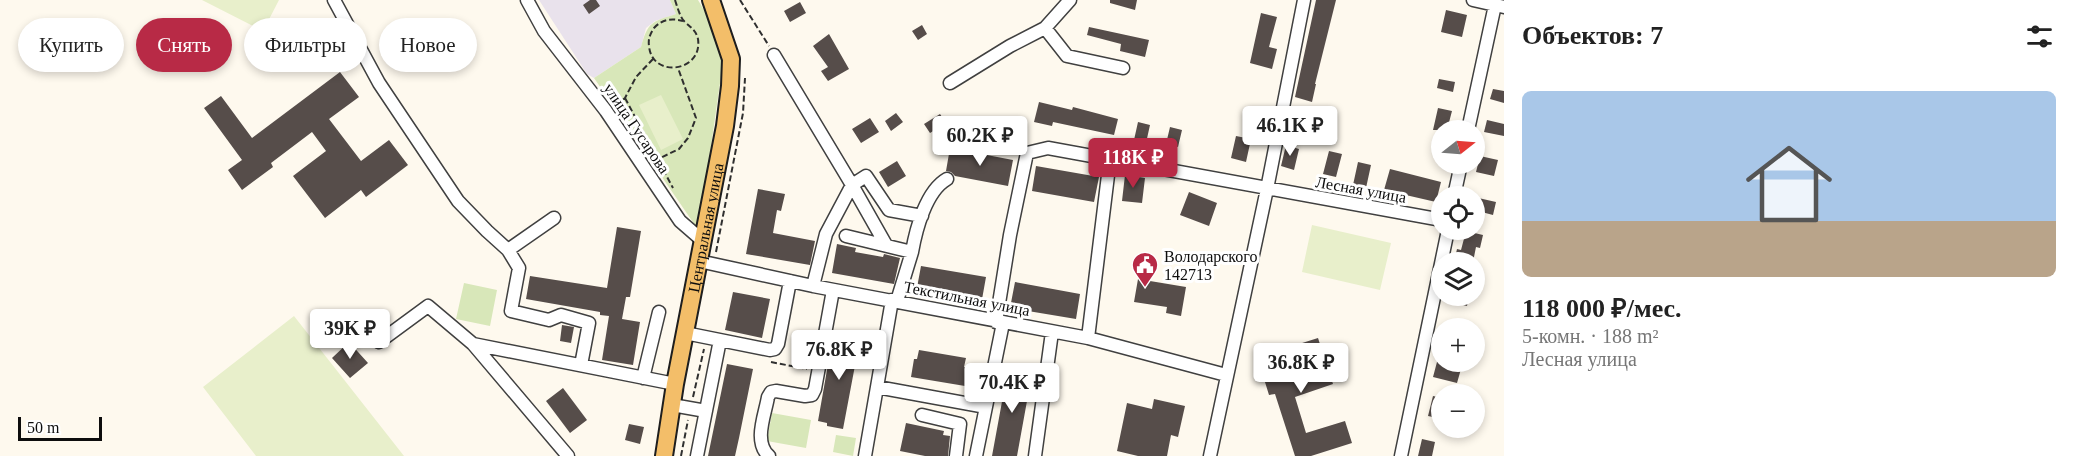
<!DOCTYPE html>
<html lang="ru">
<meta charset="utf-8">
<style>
:root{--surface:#fff;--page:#f2f2f2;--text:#222;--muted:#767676;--line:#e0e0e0;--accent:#b82a46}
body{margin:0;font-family:"Times New Roman",serif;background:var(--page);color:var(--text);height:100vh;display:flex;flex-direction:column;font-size:22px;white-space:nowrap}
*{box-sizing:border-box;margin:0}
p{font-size:20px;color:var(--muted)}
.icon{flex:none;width:33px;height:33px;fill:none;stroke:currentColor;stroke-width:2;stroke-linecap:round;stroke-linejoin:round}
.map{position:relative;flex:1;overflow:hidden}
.panel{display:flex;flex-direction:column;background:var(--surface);width:570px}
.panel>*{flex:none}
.hud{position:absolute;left:18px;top:18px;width:570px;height:54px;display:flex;gap:12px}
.needle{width:39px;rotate:73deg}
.buttons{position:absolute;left:1431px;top:120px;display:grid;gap:12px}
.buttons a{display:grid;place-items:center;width:54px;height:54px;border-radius:50%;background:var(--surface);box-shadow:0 3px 9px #0003;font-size:30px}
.scale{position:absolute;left:18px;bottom:15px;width:84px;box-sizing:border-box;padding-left:6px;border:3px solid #0d0d0d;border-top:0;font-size:16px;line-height:21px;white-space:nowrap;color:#0d0d0d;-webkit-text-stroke:4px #fff;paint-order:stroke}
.price{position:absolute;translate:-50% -51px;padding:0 14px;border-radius:6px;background:#fff;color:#222;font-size:20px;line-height:39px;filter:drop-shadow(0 2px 3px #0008)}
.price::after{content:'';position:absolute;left:50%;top:36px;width:18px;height:14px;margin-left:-9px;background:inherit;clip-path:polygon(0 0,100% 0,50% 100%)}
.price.on{background:var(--accent);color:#fff}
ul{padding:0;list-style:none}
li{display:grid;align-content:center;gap:12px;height:318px;padding:0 18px}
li+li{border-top:2px solid var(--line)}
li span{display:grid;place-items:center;height:186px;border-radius:9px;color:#555}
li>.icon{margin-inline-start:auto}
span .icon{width:108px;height:108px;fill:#fffc;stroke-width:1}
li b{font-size:26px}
h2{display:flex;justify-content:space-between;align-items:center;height:72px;padding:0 18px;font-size:26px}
.pill{padding:0 21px;border-radius:27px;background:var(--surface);box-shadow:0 3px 9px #0003;font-size:21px;line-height:54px}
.pill.on{background:var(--accent);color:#fff}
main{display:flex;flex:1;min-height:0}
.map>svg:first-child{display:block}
.industrial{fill:#e9e2ec}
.green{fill:#d8e7b9}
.pitch{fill:#e8efcb}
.building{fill:#564d4a}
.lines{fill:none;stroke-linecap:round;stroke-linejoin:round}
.minor-casing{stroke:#404040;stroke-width:15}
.major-casing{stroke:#1e1e1e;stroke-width:20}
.path{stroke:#2f2f2f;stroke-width:2;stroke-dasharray:6 3;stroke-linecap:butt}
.minor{stroke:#fff;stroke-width:12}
.major{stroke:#f3be69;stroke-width:16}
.labels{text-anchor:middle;stroke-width:6;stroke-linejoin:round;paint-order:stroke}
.street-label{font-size:16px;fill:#0d0d0d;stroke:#fff}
.poi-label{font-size:16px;fill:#0d0d0d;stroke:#fff;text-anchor:start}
</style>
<main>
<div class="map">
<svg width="1504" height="456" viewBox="0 0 1504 456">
<rect width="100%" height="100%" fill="#fef9ee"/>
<!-- industrial -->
<path class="industrial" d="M539,0H670L676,14L655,21L646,28L641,47L594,78L587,74Z"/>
<!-- green -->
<path class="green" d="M670,0H698L711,22L723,62L699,231L594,78L641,47C648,22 651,22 676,14Z
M464,283L497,290L490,326L456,319Z
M772,413L811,420L806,448L767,441Z
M836,435L856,438L853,456L833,452Z"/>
<!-- pitch -->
<path class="pitch" d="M202,0H279L263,31Z
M661,95L683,139L661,150L639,105Z
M1312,225L1391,243L1380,290L1302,272Z
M294,316L404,456H256L203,387Z"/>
<!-- building -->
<path class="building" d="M590,0H596L600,6L589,14L583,5Z
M1110,0H1137L1135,10L1110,3Z
M1316,0H1336L1315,84H1316L1312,102L1295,97Z
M800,2L806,13L790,22L784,11Z
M1446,10L1467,15L1462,37L1441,32Z
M1261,13L1277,17L1269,47L1277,49L1272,69L1250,63Z
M922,25L927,34L918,40L912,31Z
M1089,27L1149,40L1145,57L1120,51L1121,44L1087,35Z
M829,34L849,69L828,81L821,71L828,67L813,46Z
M340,72L359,97L329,119L361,161L389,140L408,165L366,197L361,190L325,218L293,176L326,151L312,132L271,163L273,167L242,190L228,170L242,160L204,108L221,96L252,138Z
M1439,79L1455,82L1453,92L1437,88Z
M1493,89L1504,91V103L1490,99Z
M1039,102L1072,110L1073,107L1118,119L1114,135L1053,122L1052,126L1034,122Z
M1438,108L1452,111L1447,130H1433Z
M1290,112L1299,114L1294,136L1286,134Z
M896,113L903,122L891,131L885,121Z
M940,114L946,123L930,133L924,124Z
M870,118L879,132L861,143L852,129Z
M1487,120L1504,124V136L1484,132Z
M1138,122L1150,125L1146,143L1134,140Z
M1170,127L1182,130L1178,147L1166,144Z
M1236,136L1251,139L1246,162L1231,158Z
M1286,145L1299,149L1294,170L1281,166Z
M950,148L1013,160L1008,186L955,176L951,172L946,171Z
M1329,151L1342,154L1336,177L1323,174Z
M1480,156L1498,160L1494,176L1476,172Z
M897,161L906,176L888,187L879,172Z
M1358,162L1371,165L1366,188L1353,185Z
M1036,166L1099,177L1094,202L1032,191Z
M1390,169L1441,182L1436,202L1384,190Z
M1125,175L1145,178L1142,203L1122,201Z
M758,189L785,194L781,211L777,210L773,233L815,241L810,265L746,254Z
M1189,192L1217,203L1209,226L1180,215Z
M1474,197L1496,202L1493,215L1474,210Z
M617,227L641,231L630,297H626L622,319L640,322L633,365L602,360L609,316L600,315V312L526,299L530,276L607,288Z
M1466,231L1483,235L1480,248L1476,247L1473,262H1454L1457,249L1461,250Z
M837,244L856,248L855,252L883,257L884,254L900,258L894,284L832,273Z
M921,266L986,277L981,305L916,293Z
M1138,279L1186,287L1181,316L1166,313L1167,307L1134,302Z
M1015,282L1080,294L1076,319L1010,308Z
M733,292L770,299L762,338L725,330Z
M1443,296H1469L1467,306L1442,300Z
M562,325L574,327L571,343L560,341Z
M833,336L843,338V336L860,339L843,429L827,426V423L818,421Z
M1318,338L1333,384L1295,397L1306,433L1345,421L1352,443L1311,456H1295L1275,394L1269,395L1260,366L1265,364L1260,349L1277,343L1280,350Z
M349,342L368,363L350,378L332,358Z
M919,350L966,358L964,367L968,368L965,386L911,377L914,359H917Z
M1437,362H1463L1457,383L1433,377Z
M727,364L753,369L739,438L735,456H708Z
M1008,369L1026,372L1025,378L1031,379L1017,456H992Z
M563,388L587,420L570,433L546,401Z
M1433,396L1442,398V419L1428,416Z
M1154,399L1185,406L1178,437L1171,435L1167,456H1138L1117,451L1127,403L1152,409Z
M906,423L944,431L943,435L950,436L948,456H925L900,451Z
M629,424L644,427L640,444L625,440Z
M1422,439L1435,442L1432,456H1418Z"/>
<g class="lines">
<!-- minor casing -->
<g class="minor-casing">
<path id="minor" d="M334,0L379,83L458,201L487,231L508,250
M527,0L544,31L606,111L680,221L703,241
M1070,0L1045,28L1067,56L1123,68
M1473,0L1504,7
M774,55L852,185L886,245
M950,83L1010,46L1045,28
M1468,130L1495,5
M1454,196L1461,164
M554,218L508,250L519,268L511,311L549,320L561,315L589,323L581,365
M846,236L912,252L897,301
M912,252C916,229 926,191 947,179
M699,261L813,286L1088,338L1226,375
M813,286L826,234L852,185L866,176L889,210L922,216
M892,300L877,387L986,407
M996,322L1010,235L1027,153L1048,148L1442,220
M685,333L770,350L775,349L778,344L790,281
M1088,338L1110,159
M379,342L428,306L473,344L568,456
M473,344L675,384
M643,378L659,312
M672,405L706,411
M922,415L960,424L956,456
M697,456L720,340
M769,456C753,442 765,415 768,397L771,392L776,391L805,396L812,395L815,389L833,290
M865,456L877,387
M976,456L1003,323
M1035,456L1052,332
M1210,456L1267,189L1304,0
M1401,456L1448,230"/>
</g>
<!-- major casing -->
<g class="major-casing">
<g id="major">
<path id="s1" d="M664,456L675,384L725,126L730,86L731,59L711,0"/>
</g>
</g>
<!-- path -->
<path class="path" d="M675,0C677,6 680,17 684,21C690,27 696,30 698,39C703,72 652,79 649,46C648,39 650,34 654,28C662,19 672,18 683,21
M740,0L769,46
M625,98L673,188
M616,105L625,98L636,77L653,59
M654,161L679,149L688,138L696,118L678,68
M716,252L743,113L745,78
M771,362L807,369
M693,397L704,349
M681,456L688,420"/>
<!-- minor -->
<use href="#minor" class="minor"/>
<!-- major -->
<use href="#major" class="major"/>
</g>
<!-- icons -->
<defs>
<g id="civic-pin" transform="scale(1.35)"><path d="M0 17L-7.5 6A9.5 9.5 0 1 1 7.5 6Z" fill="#b82a46" stroke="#fff"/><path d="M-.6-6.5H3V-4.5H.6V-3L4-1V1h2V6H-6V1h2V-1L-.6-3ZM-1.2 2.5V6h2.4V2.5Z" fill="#fff"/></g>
</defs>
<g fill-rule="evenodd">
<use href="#civic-pin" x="1145" y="265"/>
</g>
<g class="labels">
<!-- street labels -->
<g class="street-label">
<text transform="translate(637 128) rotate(56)" y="6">улица Гусарова</text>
<text transform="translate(1361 189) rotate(10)" y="6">Лесная улица</text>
<text dy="6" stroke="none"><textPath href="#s1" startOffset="232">Центральная улица</textPath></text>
<text transform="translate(967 298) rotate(11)" y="6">Текстильная улица</text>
</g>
<!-- poi labels -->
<g class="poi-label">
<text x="1164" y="262">Володарского<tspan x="1164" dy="18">142713</tspan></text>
</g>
</g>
</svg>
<div class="buttons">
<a><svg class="needle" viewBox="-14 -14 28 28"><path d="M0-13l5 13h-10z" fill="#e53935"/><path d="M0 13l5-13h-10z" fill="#767676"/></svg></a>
<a><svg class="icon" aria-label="locate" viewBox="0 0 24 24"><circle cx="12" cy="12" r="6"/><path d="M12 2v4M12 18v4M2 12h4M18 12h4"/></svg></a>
<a><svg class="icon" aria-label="layers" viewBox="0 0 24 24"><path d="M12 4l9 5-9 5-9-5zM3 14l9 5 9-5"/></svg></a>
<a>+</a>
<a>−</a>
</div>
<div class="scale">50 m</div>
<b class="price" style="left:1290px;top:157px">46.1K ₽</b>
<b class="price" style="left:980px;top:167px">60.2K ₽</b>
<b class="price on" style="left:1133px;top:189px">118K ₽</b>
<b class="price" style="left:350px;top:360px">39K ₽</b>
<b class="price" style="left:839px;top:381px">76.8K ₽</b>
<b class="price" style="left:1301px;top:394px">36.8K ₽</b>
<b class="price" style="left:1012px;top:414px">70.4K ₽</b>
<div class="hud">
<a class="pill">Купить</a>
<a class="pill on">Снять</a>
<a class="pill">Фильтры</a>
<a class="pill">Новое</a>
</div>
</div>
<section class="panel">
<h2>Объектов: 7<svg class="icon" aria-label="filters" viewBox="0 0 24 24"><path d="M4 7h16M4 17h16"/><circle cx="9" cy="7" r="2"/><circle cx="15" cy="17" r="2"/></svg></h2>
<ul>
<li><span style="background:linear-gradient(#a9c7e8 70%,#b9a48a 0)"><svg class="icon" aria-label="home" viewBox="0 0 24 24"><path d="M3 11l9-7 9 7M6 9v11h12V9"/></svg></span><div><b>118 000 ₽/мес.</b><p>5-комн. · 188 m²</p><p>Лесная улица</p></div></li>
</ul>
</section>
</main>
